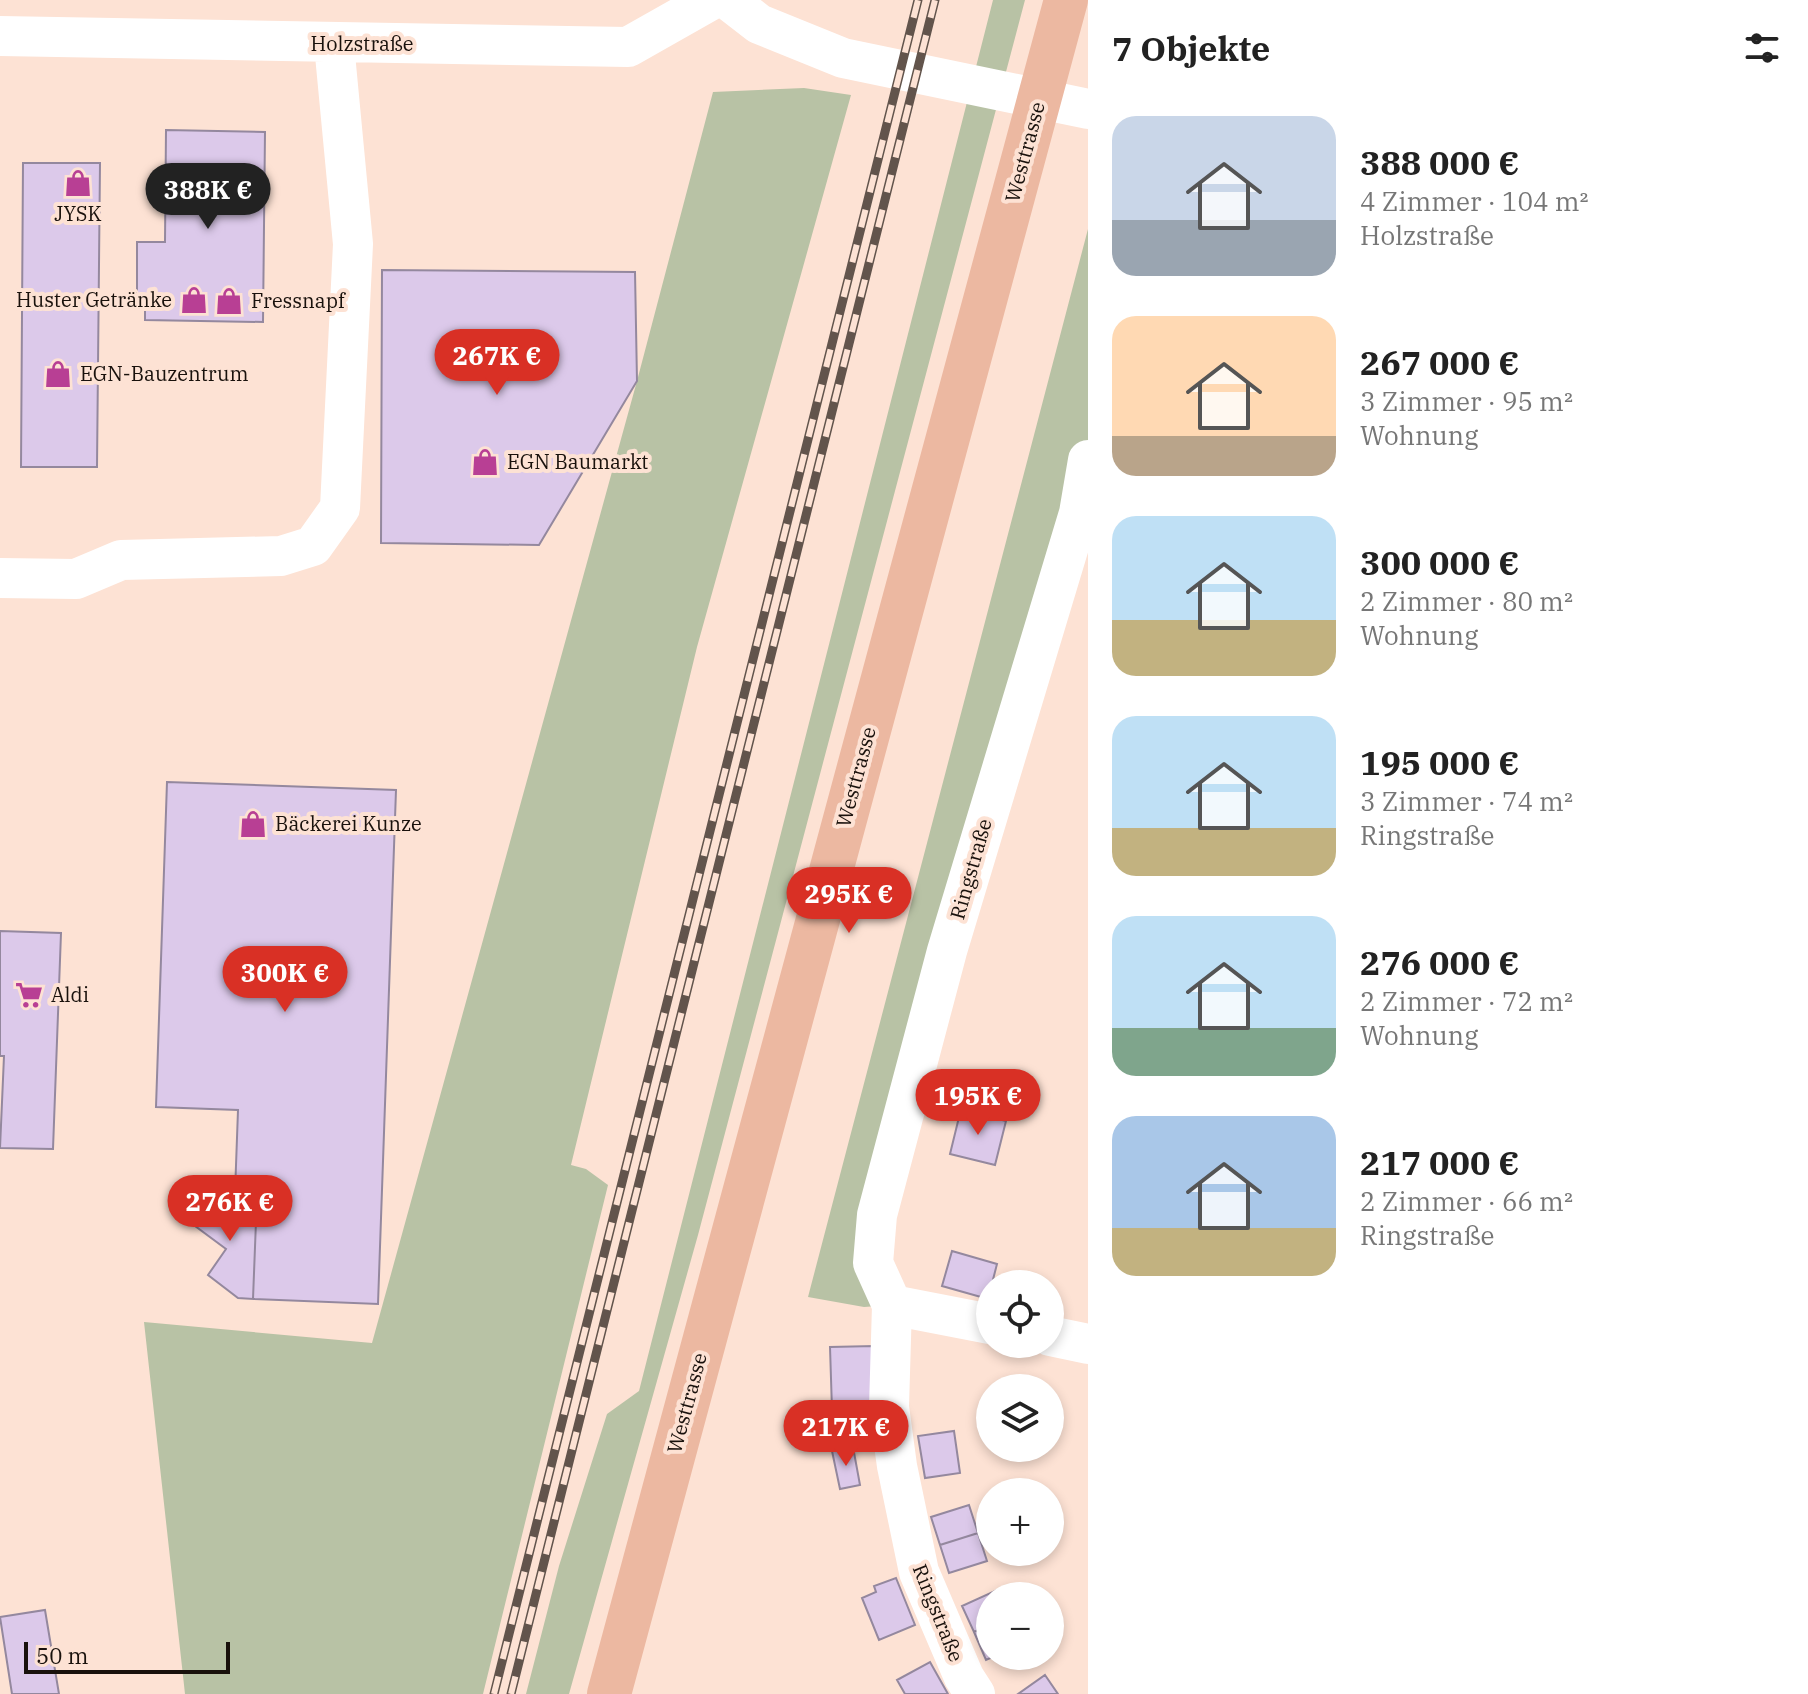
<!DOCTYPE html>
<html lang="de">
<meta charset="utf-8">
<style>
:root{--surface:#fff;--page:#f6f6f6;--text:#222;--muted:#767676;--accent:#d93025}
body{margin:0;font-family:"IBM Plex Serif",serif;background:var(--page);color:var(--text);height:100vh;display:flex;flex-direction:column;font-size:30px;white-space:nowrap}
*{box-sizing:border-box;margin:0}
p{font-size:26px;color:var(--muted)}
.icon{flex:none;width:44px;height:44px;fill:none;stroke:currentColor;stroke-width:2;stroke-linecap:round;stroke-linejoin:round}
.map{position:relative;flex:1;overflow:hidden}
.panel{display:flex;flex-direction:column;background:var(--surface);width:720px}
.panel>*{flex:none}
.fabs{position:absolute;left:976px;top:1270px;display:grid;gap:16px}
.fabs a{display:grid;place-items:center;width:88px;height:88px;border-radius:50%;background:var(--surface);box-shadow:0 4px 12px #0003;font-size:40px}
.scale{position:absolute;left:24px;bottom:20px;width:206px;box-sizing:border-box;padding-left:8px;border:4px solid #19110c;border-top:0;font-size:22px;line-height:28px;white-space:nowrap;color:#19110c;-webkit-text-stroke:6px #fde2d4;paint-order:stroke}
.price{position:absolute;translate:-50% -68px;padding:0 18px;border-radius:28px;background:var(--accent);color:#fff;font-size:26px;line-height:52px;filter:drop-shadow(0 2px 4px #0008)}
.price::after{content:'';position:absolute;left:50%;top:48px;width:24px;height:18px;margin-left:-12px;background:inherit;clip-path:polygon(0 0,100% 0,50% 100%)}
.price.current{background:#222;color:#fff}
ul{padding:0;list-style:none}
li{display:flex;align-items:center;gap:24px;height:200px;padding:0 24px}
li span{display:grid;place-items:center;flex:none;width:224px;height:160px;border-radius:24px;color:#555}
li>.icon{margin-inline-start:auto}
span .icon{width:96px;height:96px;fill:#fffc;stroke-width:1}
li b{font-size:34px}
h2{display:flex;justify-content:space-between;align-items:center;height:96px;padding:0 24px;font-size:34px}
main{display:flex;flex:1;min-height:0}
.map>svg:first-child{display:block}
.green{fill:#b8c2a5}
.building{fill:#dcc9ea;stroke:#94889e;stroke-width:2}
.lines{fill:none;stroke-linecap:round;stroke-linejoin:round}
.minor{stroke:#fff;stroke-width:40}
.major{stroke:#ecb8a1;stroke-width:44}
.rail-casing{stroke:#62544c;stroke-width:9}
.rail{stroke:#fde2d4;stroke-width:6;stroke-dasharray:18;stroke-linecap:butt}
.labels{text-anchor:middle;stroke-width:8;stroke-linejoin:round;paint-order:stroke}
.street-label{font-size:20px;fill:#19110c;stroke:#fde2d4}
.poi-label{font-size:20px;fill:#19110c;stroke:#fde2d4;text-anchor:start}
</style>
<main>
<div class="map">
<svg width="1088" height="1694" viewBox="0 0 1088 1694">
<rect width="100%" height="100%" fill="#fde2d4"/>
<!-- green -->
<path class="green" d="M993,0H1025L698,1235L569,1694H526L559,1566L607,1414L639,1391Z
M804,88L851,95L697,647L571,1165L586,1169L608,1185L483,1694H185L144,1322L372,1343L637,381L713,92Z
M1088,229V460L877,1215L892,1305L864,1307L808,1297Z"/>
<!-- building -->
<path class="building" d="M166,130L265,132L263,322L145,320V303H137V242H165Z
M23,163H100L97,467H21Z
M382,270L635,272L637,381L539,545L381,543Z
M167,782L396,790L378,1304L253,1299L256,1221H234L238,1110L156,1107Z
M0,931L61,933L53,1149L0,1148L4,1056H0Z
M961,1109L1006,1121L995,1165L950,1154Z
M219,1183L235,1199L234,1221H256L253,1299L238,1298L208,1275L226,1249L191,1223Z
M952,1251L997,1264L988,1299L942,1286Z
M874,1346L876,1409L832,1410L830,1347Z
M954,1431L960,1473L925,1478L918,1436Z
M853,1447L860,1485L840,1489L832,1451Z
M969,1505L978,1533L940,1545L931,1517Z
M978,1533L987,1561L949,1573L940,1545Z
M896,1578L915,1625L879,1640L862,1598L876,1592L874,1586Z
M997,1590L999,1596H990V1625L974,1632L962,1606Z
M45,1610L59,1694H12L0,1617Z
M990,1625V1656H995L986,1660L974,1632Z
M930,1662L948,1694H905L897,1680Z
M1045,1675L1058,1694H1018Z"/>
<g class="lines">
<!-- minor -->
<path class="minor" d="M728,0L759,24L843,58L1088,109
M0,36L628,47L711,0
M0,578L76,579L121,560L281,556L313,546L340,508L353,244L334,44
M892,1305L990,1324
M1050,1336L1088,1344
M975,1694L964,1677L919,1572L897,1466L889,1407L892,1305L873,1263L877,1215L947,951L1079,513L1088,460"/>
<!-- major -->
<path class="major" d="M609,1694L1066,0"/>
<!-- rail casing -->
<g class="rail-casing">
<path id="rail" d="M494,1694L918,0
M511,1694L935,0"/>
</g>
<!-- rail -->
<use href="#rail" class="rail"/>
</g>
<!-- icons -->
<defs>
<g id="shop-bare" transform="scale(2.16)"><path d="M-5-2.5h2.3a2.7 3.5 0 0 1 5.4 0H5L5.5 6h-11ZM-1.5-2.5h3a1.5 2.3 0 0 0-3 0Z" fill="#b83f94" stroke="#fde2d4" stroke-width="2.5" paint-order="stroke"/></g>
<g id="supermarket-bare" transform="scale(2.16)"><path d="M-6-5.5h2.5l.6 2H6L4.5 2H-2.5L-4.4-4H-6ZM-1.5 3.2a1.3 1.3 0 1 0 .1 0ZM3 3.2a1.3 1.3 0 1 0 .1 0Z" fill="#b83f94" stroke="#fde2d4" stroke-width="2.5" paint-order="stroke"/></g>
</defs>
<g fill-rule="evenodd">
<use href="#shop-bare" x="78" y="183"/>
<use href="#shop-bare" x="194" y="300"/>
<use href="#shop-bare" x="229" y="301"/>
<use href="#shop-bare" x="58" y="374"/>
<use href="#shop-bare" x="485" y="462"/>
<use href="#shop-bare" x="253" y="824"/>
<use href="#supermarket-bare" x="29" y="995"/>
</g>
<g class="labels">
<!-- street labels -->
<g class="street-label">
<text x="362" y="51">Holzstraße</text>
<text transform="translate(1025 152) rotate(-75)" y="7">Westtrasse</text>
<text transform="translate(856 777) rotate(-75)" y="7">Westtrasse</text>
<text transform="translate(971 869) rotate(-74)" y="7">Ringstraße</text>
<text transform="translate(687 1403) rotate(-75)" y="7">Westtrasse</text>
<text transform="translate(938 1613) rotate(68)" y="7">Ringstraße</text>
</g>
<!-- poi labels -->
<g class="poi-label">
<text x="78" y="221" text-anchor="middle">JYSK</text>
<text x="172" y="307" text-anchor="end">Huster Getränke</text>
<text x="251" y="308">Fressnapf</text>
<text x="80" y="381">EGN-Bauzentrum</text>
<text x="507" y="469">EGN Baumarkt</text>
<text x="275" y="831">Bäckerei Kunze</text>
<text x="51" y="1002">Aldi</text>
</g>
</g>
</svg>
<div class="fabs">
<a><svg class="icon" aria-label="locate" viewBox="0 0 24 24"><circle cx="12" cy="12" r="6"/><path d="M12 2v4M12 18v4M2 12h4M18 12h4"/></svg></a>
<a><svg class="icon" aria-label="layers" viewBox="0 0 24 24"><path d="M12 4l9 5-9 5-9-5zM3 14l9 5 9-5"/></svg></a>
<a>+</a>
<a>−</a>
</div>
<div class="scale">50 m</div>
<b class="price current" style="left:208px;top:231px">388K €</b>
<b class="price" style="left:497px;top:397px">267K €</b>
<b class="price" style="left:849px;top:935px">295K €</b>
<b class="price" style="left:285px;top:1014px">300K €</b>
<b class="price" style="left:978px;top:1137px">195K €</b>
<b class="price" style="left:230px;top:1243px">276K €</b>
<b class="price" style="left:846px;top:1468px">217K €</b>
</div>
<section class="panel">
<h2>7 Objekte<svg class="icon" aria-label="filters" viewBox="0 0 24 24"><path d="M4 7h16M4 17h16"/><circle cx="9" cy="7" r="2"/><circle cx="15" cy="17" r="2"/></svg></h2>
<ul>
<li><span style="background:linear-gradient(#c9d6e8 65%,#9aa5b1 0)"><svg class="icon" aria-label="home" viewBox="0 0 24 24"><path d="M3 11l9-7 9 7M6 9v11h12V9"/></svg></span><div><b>388 000 €</b><p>4 Zimmer · 104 m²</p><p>Holzstraße</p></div></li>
<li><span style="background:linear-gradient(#ffd9b3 75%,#b9a48a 0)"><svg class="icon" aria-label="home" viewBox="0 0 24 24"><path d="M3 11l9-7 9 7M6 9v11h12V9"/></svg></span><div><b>267 000 €</b><p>3 Zimmer · 95 m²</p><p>Wohnung</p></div></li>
<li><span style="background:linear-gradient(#bfe0f5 65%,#c2b280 0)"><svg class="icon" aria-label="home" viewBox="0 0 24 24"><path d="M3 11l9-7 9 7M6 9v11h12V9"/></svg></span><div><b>300 000 €</b><p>2 Zimmer · 80 m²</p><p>Wohnung</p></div></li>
<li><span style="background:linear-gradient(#bfe0f5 70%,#c2b280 0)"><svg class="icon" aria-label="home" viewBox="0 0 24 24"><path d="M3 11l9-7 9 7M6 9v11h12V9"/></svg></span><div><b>195 000 €</b><p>3 Zimmer · 74 m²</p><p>Ringstraße</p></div></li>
<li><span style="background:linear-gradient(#bfe0f5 70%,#7fa58c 0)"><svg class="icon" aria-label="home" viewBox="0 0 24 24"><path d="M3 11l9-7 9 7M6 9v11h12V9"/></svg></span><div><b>276 000 €</b><p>2 Zimmer · 72 m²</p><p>Wohnung</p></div></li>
<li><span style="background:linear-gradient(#a9c7e8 70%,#c2b280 0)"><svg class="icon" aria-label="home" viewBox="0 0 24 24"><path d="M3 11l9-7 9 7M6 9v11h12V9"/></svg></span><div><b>217 000 €</b><p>2 Zimmer · 66 m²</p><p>Ringstraße</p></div></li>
</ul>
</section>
</main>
